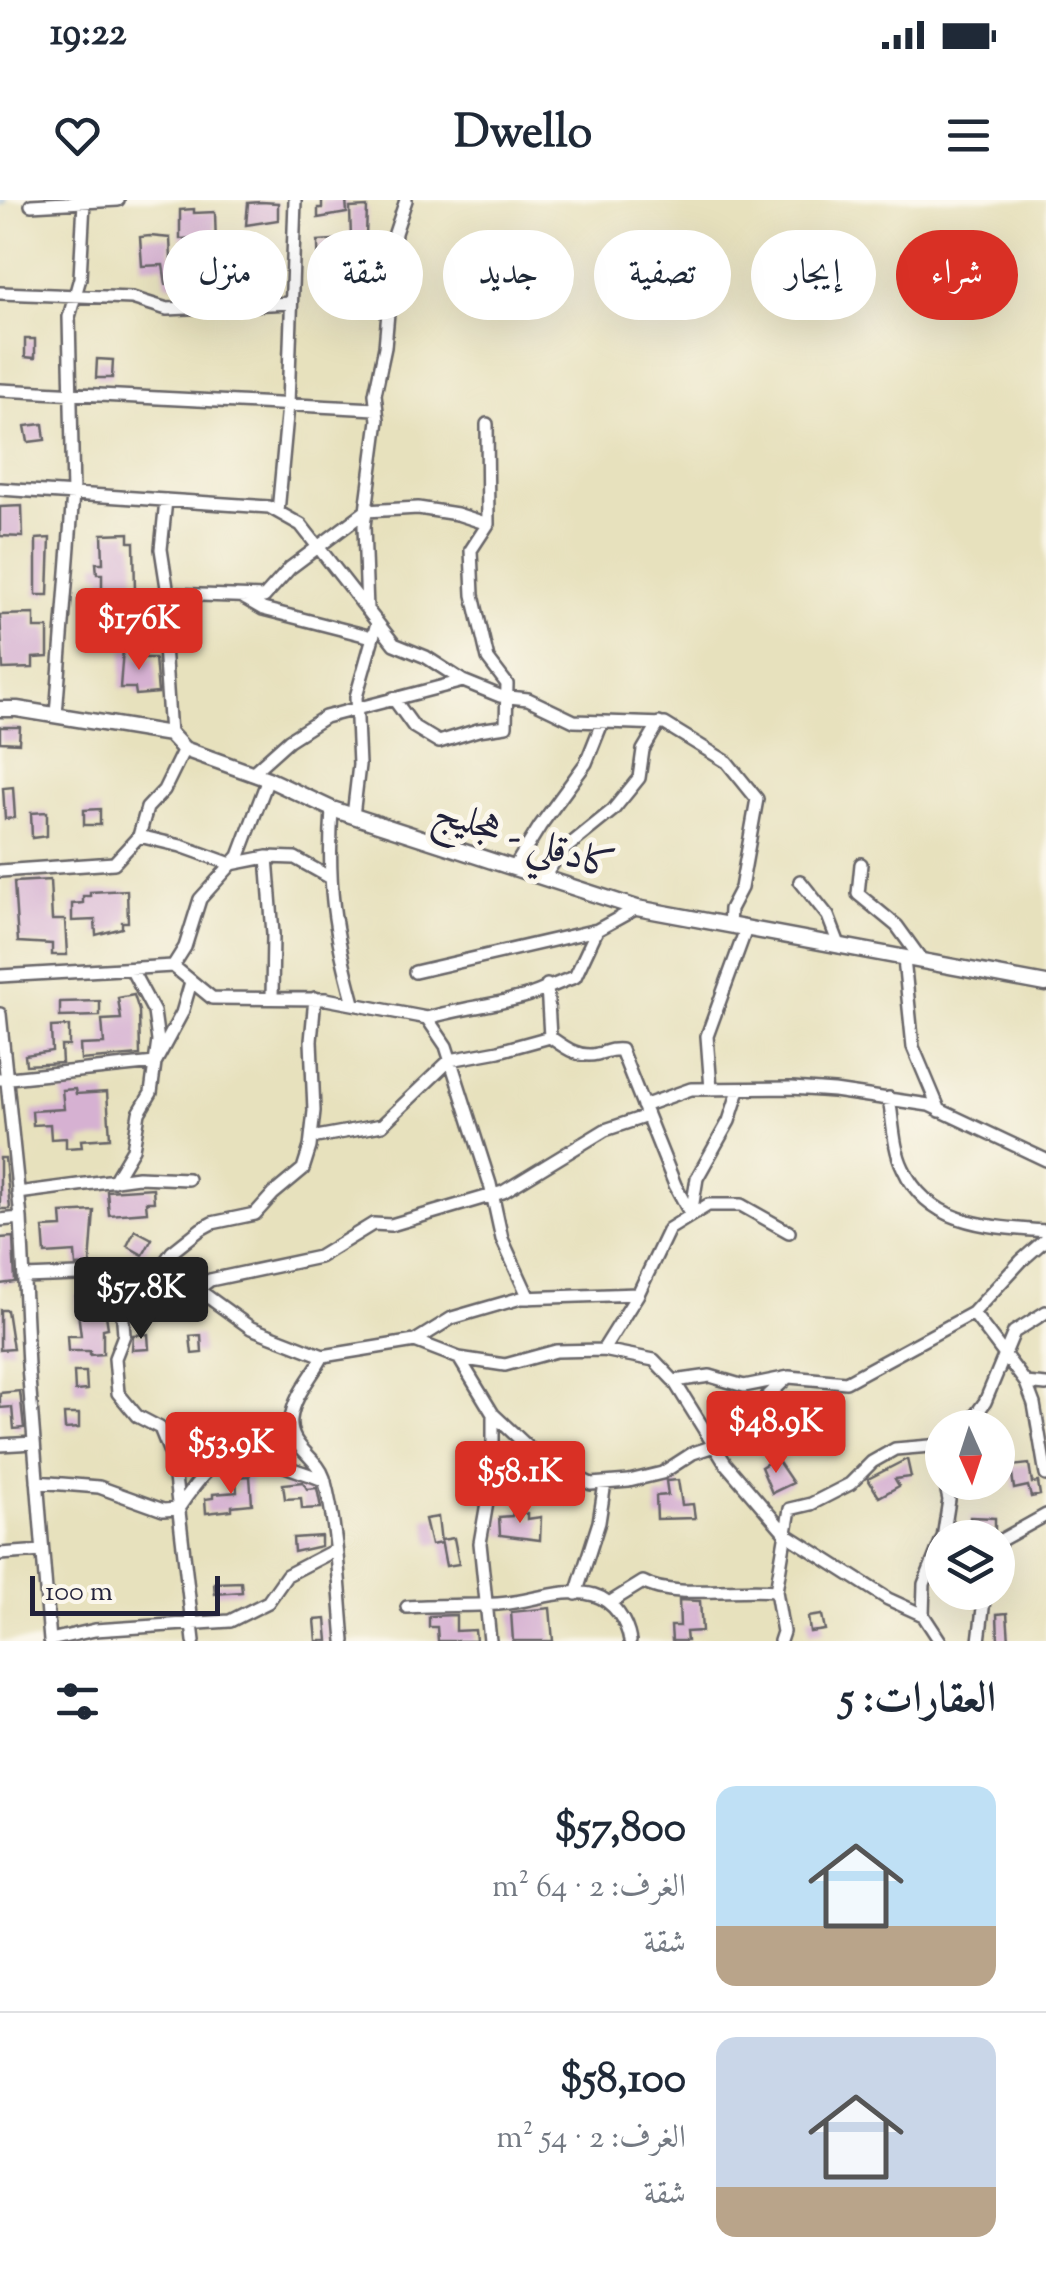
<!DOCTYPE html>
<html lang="ar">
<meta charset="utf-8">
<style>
:root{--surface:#fff;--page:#f6f6f7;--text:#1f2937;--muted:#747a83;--line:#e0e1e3;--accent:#d93025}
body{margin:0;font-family:"Sorts Mill Goudy",Amiri,serif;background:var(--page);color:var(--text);direction:rtl;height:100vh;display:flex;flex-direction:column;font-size:38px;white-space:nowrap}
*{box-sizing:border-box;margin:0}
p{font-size:32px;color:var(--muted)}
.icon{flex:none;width:55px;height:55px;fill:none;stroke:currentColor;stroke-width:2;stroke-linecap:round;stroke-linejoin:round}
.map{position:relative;height:1441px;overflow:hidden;direction:ltr}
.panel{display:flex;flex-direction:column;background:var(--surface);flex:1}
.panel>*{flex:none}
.top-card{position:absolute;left:30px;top:30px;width:988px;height:90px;direction:rtl;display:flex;gap:20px}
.needle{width:65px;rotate:177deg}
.fabs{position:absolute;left:925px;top:1210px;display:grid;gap:20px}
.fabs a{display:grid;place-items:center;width:90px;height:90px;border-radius:50%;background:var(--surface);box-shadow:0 10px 40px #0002;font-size:50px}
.scale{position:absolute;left:30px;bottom:25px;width:190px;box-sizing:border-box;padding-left:10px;border:5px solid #22223b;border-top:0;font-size:28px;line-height:35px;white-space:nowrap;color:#22223b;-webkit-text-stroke:8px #fbf7ec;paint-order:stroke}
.price{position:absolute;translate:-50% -85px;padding:0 22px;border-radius:10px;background:var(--accent);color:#fff;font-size:32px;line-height:65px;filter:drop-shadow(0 2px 5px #0008)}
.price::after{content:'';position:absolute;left:50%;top:60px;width:30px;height:22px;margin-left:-15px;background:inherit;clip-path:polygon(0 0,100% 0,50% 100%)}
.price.selected{background:#222;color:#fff}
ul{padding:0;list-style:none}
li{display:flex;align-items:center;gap:30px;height:250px;padding:0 50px}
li+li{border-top:2px solid var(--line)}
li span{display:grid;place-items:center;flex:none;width:280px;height:200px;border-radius:20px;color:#555}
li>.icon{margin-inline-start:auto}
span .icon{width:120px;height:120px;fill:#fffc;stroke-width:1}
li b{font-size:42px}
h2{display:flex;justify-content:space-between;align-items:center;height:120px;padding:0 50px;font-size:42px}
.pill{padding:0 35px;border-radius:45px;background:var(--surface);box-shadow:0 10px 40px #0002;font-size:35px;line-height:90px}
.pill.selected{background:var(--accent);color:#fff}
.status{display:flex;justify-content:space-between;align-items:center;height:70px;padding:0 50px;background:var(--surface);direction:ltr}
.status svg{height:28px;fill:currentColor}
header{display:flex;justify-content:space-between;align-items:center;height:130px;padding:0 50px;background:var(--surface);font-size:45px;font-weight:700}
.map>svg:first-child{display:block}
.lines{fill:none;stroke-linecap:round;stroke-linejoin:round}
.stream{stroke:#669dd4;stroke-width:4}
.building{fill:#d6b1d2}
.minor-casing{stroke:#676568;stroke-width:16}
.tertiary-casing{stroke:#676568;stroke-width:19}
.minor{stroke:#fff;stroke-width:11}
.tertiary{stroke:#fff;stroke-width:14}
.labels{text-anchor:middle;stroke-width:10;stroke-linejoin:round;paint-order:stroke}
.street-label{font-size:40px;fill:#22223b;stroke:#fbf7ec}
</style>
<div class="status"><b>19:22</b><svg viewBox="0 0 49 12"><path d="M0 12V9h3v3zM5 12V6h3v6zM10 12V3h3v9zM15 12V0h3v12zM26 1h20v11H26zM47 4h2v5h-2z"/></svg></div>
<header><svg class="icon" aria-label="menu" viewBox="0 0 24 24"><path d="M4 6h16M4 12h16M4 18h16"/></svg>Dwello<svg class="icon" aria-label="heart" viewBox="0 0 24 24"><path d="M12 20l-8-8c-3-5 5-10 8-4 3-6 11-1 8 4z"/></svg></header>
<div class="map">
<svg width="1046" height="1441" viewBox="0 0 1046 1441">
<rect width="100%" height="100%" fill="#fbf7ec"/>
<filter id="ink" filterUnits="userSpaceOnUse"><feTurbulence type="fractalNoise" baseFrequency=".01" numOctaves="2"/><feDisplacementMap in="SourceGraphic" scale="20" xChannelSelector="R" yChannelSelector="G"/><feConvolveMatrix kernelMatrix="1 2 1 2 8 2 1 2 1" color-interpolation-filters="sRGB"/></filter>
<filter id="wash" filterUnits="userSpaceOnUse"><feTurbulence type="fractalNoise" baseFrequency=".0048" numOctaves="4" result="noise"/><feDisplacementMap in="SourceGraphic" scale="40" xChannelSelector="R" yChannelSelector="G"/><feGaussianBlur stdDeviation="2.25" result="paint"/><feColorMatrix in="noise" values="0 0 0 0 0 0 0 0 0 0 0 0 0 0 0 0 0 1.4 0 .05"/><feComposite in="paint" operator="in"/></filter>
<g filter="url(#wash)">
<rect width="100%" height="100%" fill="#e7e1bd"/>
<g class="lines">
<!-- stream -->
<path class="stream" d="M0,3L4,0"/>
</g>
<g id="blocks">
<!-- building -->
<path class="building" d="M322,0H346L347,13L318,18V8H322Z
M261,2L278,3V20L246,25L248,3Z
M367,7L366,38L351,39L350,8Z
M194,9V13L215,12L216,46H223L225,70L204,71L203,52H198V38L180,39V10Z
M150,36L170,38L171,59L176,58L177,74L211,72L212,88L193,89V83L166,84L163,65L142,66L140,37Z
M348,39L349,76L364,77L362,91L319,94L318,41Z
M260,44L261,53H269L270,80H254L253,61H245L244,45Z
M25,139H35V158L25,157Z
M97,159L113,160L112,178H96Z
M43,224L45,240L28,242L25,226Z
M22,306L23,337L0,336V307Z
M129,333V342H134L135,392H125V414H94V401H102V374H97L96,363H103L102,334Z
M50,338L48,395H36V339Z
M34,414V428H48V457L33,458V468L3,469L0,415Z
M123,449H136V458H155L158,493L136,495L135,488H120Z
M0,527H20L19,543L0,542Z
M13,587L15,618L5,619L3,588Z
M100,609V625H84V610Z
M47,612V636L32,638L31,613Z
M50,680L52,720H65L67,755H52V744L18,742L14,682Z
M127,690L128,722H122V728L96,735L95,720L72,721V704L83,703V696H90V692Z
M134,795L139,811L140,855L81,860L80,845L104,844L102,820L121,819L118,798Z
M100,801V816L60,817V802Z
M69,826V846H61L62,863L26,865L25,855L52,851L51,827Z
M75,889L76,894L107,892L110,938L81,940L82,947L66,948V938L51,939L50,924L33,925L32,911L64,909L62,890Z
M0,958H5L10,1009H0Z
M153,988L154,1002H146L147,1012L109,1015L107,991Z
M94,1011L90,1065L76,1066L75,1052L45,1054L43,1028L62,1027L61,1013Z
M135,1030L152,1039L143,1055L127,1046Z
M13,1037L15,1082L0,1084V1038Z
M98,1093L102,1115H106L108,1128L103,1129V1154L90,1155V1151H68L67,1136H81L76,1096Z
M0,1110H7L13,1149L0,1150Z
M148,1134L149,1149L132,1150L133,1135Z
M201,1135L202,1153L192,1154L190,1136Z
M74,1172H86L87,1190L75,1191Z
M20,1191L24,1228L14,1229L12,1207L0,1208V1193Z
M64,1214H79V1228L65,1229Z
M776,1258L793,1283L772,1293L761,1267Z
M907,1259L911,1277L895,1279L899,1286L879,1297L868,1279Z
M1029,1264L1032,1283L1038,1282L1040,1295L1031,1297L1028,1286L1014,1289L1011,1266Z
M250,1276L252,1304L232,1306V1310L206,1313L205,1299L213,1298V1294L237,1292L236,1277Z
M678,1280L682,1305L693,1304L695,1318L657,1319L656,1296L668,1295L666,1281Z
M303,1282L307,1289L317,1288L321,1308L302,1309L301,1298L285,1299L283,1284Z
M513,1312L527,1314V1319L541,1317L540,1340L500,1335L499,1317L512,1316Z
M438,1317L441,1343L431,1345L425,1319Z
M970,1317L995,1318V1330H989L990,1335L970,1336Z
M321,1336V1346L294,1352L293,1338Z
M454,1338L459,1364L446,1366L441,1340Z
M241,1382L242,1392L215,1394L214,1383Z
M679,1400L700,1401L702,1431L686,1432L687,1441H672L671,1426H680Z
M550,1408L553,1441H513L511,1412Z
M1007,1413L1009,1441H998L997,1414Z
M456,1415V1431L475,1430L476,1441H438L437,1427H429V1416Z
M822,1415L825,1430L810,1432L808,1417Z
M326,1419L328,1441H317L315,1420Z"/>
</g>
</g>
<g filter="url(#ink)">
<use href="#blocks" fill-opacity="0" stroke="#676568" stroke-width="2.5"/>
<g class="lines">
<!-- minor casing -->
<g class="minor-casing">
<path id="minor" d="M31,5L118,0
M0,93L132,98L167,109L291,103
M0,190L376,209
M0,289L269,307L301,325L394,444L426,457L463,481L500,496L528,499L574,521L665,524L727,562L757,599L741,688L730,709L729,726
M166,300L161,349L168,394L163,431L170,534
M278,312L288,205L295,0
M168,394L264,397L290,368L366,311L418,308L457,314L488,324
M244,398L263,409L372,437
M367,410L364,326L378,220L375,194L385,147L395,33L406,0
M393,498L414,527L439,542L478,530L506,526L507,484L488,459L473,395L471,350L488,324L487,224
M56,515L73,294L69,117L80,78L84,2
M251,574L289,540L325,517L463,481
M332,609C327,685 334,731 354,803
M353,616L359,565L356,497L377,423
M139,636L181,646L231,664L267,657L295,658L329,677
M267,657L273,734L272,797
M861,664L858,694L897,726L923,762
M514,668L540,626L586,563L602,523
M0,671L114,663L139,636L147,608L164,590L184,549
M543,678L561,652L613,610L639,578L643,550L659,523
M800,681L828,716L840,747
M904,759L913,847L940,911
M173,766L185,747L200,699L239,656L268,579
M415,772L597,730L637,708
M0,776L173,766L212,798L326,799L427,818L446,846L490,984L502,1039L529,1098
M547,785L550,837
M0,814L21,1018L28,1166L50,1441
M427,818C461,808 497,805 530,795C545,790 559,782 575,777L597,730
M0,879L155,863L182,813L191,782
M711,889L707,836L746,729
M889,898C893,920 893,948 903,968C929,1026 990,1027 1046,1031
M643,906L691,889L792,888L834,891L929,905L1046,960
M311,938L382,925L450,860L499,851L550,837C563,846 579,859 597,854C607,852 609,849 621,850L675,985L691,1015
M114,981L133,949L139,913L151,893L158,841L154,812L131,769
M18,993L138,977L188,979
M691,1015L697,978L729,921L739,890
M0,1020L21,1018
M158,1072L172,1052L201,1029L212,1023L255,1014L273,994L303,969L310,947L314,911L311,841L315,798
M113,1073L122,1106L124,1135L115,1158L118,1193L137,1216L160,1228L173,1260L194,1441
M24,1077L158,1072L186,1081L251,1128L323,1156L415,1141L459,1158L505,1165L556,1151L603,1150L654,1160L674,1181L725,1263L786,1334L888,1399L923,1415L940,1441
M198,1089L210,1080L319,1057L373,1024L391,1025L503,992L605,930L647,916
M973,1113L1026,1183L1046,1185
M415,1141L452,1118L521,1098L638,1094
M603,1150L638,1094L669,1029L708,1005H741L789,1032
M323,1156C312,1177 294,1195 291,1219C288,1247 317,1256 324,1278C338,1330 339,1387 344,1441
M459,1158L493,1214V1268L480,1343L490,1441
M674,1181L710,1176L744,1186L789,1177L846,1182L973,1113L1021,1061L1046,1039
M1026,1183L1034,1204L1046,1275
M493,1214L542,1260L591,1284L629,1281L662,1273L693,1253L714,1246L786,1179
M966,1228L985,1202L1014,1132L1046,1112
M0,1245L34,1243
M37,1282L99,1287L163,1310L178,1309C199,1278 217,1255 251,1238C265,1267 298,1268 325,1281
M943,1338L949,1300L945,1282
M998,1349L1001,1340L1046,1315
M0,1354L42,1351
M576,1394L599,1322L605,1283
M609,1403L643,1382C672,1399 738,1387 776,1391
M407,1407C440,1404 475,1407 508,1403C534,1400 568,1387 594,1395C614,1401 627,1422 630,1441
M923,1415L924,1384L942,1339
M50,1440L95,1430L230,1421L268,1402L287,1375L335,1350
M780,1441L783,1432L776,1391L790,1309L811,1304L850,1284L872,1262L895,1249L942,1245
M979,1441L985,1392"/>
</g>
<!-- tertiary casing -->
<g class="tertiary-casing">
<path id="tertiary" d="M0,509H17L170,534L184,549L268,579L332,609L637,708L1046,784"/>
</g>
<!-- minor -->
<use href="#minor" class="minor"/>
<!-- tertiary -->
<use href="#tertiary" class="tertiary"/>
</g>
</g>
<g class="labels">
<!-- street labels -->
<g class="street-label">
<text transform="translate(525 637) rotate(18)" y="14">كادقلي - هجليج</text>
</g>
</g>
</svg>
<div class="fabs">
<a><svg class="needle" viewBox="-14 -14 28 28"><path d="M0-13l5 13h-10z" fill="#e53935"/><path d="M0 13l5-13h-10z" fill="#747a83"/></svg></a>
<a><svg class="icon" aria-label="layers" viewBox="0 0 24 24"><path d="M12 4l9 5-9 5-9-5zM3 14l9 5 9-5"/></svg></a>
</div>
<div class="scale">100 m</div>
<b class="price" style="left:139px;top:473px">$176K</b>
<b class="price selected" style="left:141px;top:1142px">$57.8K</b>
<b class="price" style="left:776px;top:1276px">$48.9K</b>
<b class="price" style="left:231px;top:1297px">$53.9K</b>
<b class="price" style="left:520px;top:1326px">$58.1K</b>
<div class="top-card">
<a class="pill selected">شراء</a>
<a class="pill">إيجار</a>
<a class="pill">تصفية</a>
<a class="pill">جديد</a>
<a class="pill">شقة</a>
<a class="pill">منزل</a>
</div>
</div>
<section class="panel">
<h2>العقارات: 5<svg class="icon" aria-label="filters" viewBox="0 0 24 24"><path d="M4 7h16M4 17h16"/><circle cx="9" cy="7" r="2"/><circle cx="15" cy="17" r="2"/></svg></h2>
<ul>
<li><span style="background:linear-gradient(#bfe0f5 70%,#b9a48a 0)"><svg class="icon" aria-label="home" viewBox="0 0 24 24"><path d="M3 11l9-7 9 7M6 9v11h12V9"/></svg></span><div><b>$57,800</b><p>الغرف: 2 · 64 m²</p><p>شقة</p></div></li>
<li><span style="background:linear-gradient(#c9d6e8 75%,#b9a48a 0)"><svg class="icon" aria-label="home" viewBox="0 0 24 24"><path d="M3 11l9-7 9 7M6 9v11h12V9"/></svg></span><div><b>$58,100</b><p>الغرف: 2 · 54 m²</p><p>شقة</p></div></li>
</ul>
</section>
